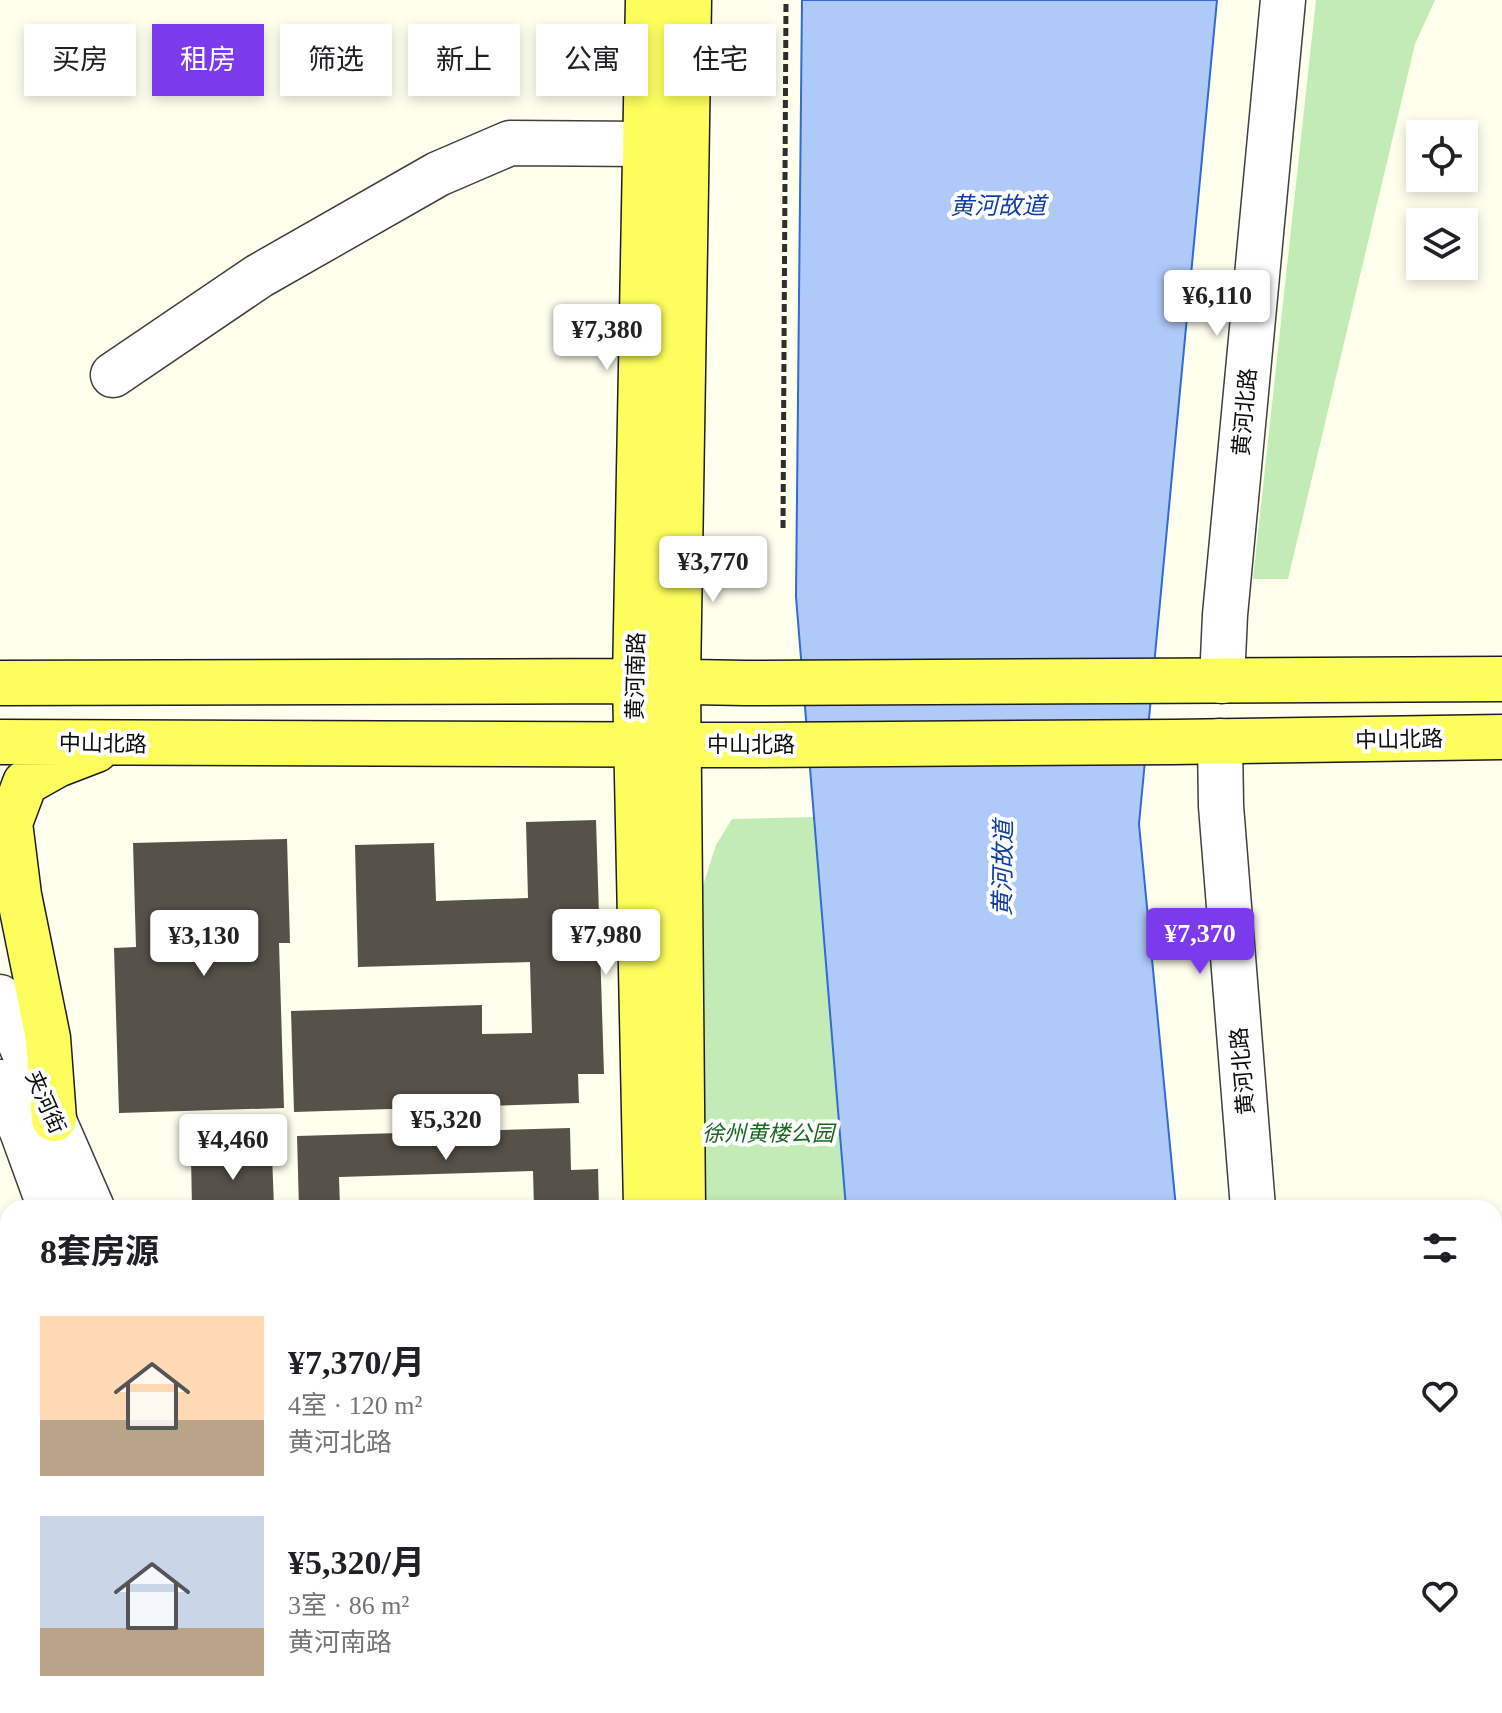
<!DOCTYPE html>
<html lang="zh">
<meta charset="utf-8">
<style>
:root{--surface:#fff;--page:#f6f6f6;--text:#202124;--muted:#757577;--accent:#7c3aed}
body{margin:0;font-family:"Times New Roman","Noto Sans SC",serif;background:var(--page);color:var(--text);height:100vh;display:flex;flex-direction:column;font-size:30px;white-space:nowrap}
*{box-sizing:border-box;margin:0}
p{font-size:26px;color:var(--muted)}
.icon{flex:none;width:44px;height:44px;fill:none;stroke:currentColor;stroke-width:2;stroke-linecap:round;stroke-linejoin:round}
.map{position:relative;flex:1;overflow:hidden}
.sheet{position:absolute;left:0px;top:1200px;width:1502px;height:514px;display:flex;flex-direction:column;background:var(--surface);border-radius:24px 24px 0 0;box-shadow:0 4px 12px #0003}
.sheet>*{flex:none}
.guide{position:absolute;left:24px;top:24px;width:800px;height:72px;display:flex;gap:16px}
.controls{position:absolute;left:1406px;top:120px;display:grid;gap:16px}
.controls a{display:grid;place-items:center;width:72px;height:72px;border-radius:0px;background:var(--surface);box-shadow:0 4px 12px #0003;font-size:40px}
.price{position:absolute;translate:-50% -68px;padding:0 18px;border-radius:8px;background:#fff;color:#222;font-size:26px;line-height:52px;filter:drop-shadow(0 2px 4px #0008)}
.price::after{content:'';position:absolute;left:50%;top:48px;width:24px;height:18px;margin-left:-12px;background:inherit;clip-path:polygon(0 0,100% 0,50% 100%)}
.price.on{background:var(--accent);color:#fff}
ul{padding:0;list-style:none}
li{display:flex;align-items:center;gap:24px;height:200px;padding:0 40px}
li span{display:grid;place-items:center;flex:none;width:224px;height:160px;border-radius:0px;color:#555}
li>.icon{margin-inline-start:auto}
span .icon{width:96px;height:96px;fill:#fffc;stroke-width:1}
li b{font-size:34px}
h2{display:flex;justify-content:space-between;align-items:center;height:96px;padding:0 40px;font-size:34px}
.tag{padding:0 28px;border-radius:0px;background:var(--surface);box-shadow:0 4px 12px #0003;font-size:28px;line-height:72px}
.tag.on{background:var(--accent);color:#fff}
.map>svg:first-child{display:block}
.green{fill:#c3ebb5}
.plaza{fill:#efefdc}
.water{fill:#afcaf9;stroke:#336ad3;stroke-width:2}
.building{fill:#565149}
.lines{fill:none;stroke-linecap:round;stroke-linejoin:round}
.minor-casing{stroke:#404040;stroke-width:47}
.major-casing{stroke:#1e1e1e;stroke-width:47}
.path{stroke:#2f2f2f;stroke-width:5;stroke-dasharray:8 4;stroke-linecap:butt}
.minor{stroke:#fff;stroke-width:44}
.major{stroke:#fdfe5d;stroke-width:44}
.labels{text-anchor:middle;stroke-width:8;stroke-linejoin:round;paint-order:stroke}
.street-label{font-size:22px;fill:#0d0d0d;stroke:#fff}
.park-label{font-size:22px;font-style:italic;fill:#1a671e;stroke:#fff}
.water-label{font-size:24px;font-style:italic;fill:#113ea4;stroke:#fff}
</style>
<div class="map">
<svg width="1502" height="1713" viewBox="0 0 1502 1713">
<rect width="100%" height="100%" fill="#feffed"/>
<!-- green -->
<path class="green" d="M1316,0H1435L1415,44L1288,579H1253Z
M814,817L846,1208H697L692,920L716,845L732,819Z
M661,1706H888V1713H662Z"/>
<!-- plaza -->
<path class="plaza" d="M326,1706H590L589,1713H328Z"/>
<!-- water -->
<path class="water" d="M802,0H1217L1139,824L1176,1208H846L796,597Z
M888,1706H1224L1225,1713H888Z"/>
<!-- building -->
<path class="building" d="M596,820L604,1074H578L579,1103L294,1112L291,1011L482,1005V1034L532,1033L530,962L358,967L355,845L434,843L436,901L528,898L526,822Z
M287,839L290,943H279L284,1108L119,1113L114,948L136,947L133,843Z
M570,1128L571,1170L598,1169L599,1208H534L533,1171L339,1177L340,1208H299L297,1136Z
M272,1154L274,1208H192L191,1156Z
M0,1455L8,1479V1706H77L79,1713H0Z"/>
<g class="lines">
<!-- minor casing -->
<g class="minor-casing">
<path id="minor" d="M113,375L259,276L438,174L510,143L645,144
M1222,681L1225,615L1283,0
M1220,741L1221,806L1253,1208
M0,997L92,1208
M0,1082L22,1131L50,1208
M211,1706L213,1713
M260,1706L262,1713
M1277,1706V1713"/>
</g>
<!-- major casing -->
<g class="major-casing">
<path id="major" d="M0,683L635,681L745,683L1502,679
M0,742L747,745L1173,742L1502,737
M54,1119L48,1038L19,895L10,823L25,783L57,765L96,750
M646,1208L635,681L648,0
M683,1208L678,681L689,0
M614,1713V1706
M645,1713L646,1706"/>
</g>
<!-- path -->
<path class="path" d="M783,528L786,0"/>
<!-- minor -->
<use href="#minor" class="minor"/>
<!-- major -->
<use href="#major" class="major"/>
</g>
<g class="labels">
<!-- street labels -->
<g class="street-label">
<text transform="translate(1244 412) rotate(-85)" y="8">黄河北路</text>
<text transform="translate(635 676) rotate(-89)" y="8">黄河南路</text>
<text transform="translate(1399 739) rotate(-1)" y="8">中山北路</text>
<text transform="translate(103 743) rotate(1)" y="8">中山北路</text>
<text x="751" y="752">中山北路</text>
<text transform="translate(1242 1071) rotate(-95)" y="8">黄河北路</text>
<text transform="translate(46 1102) rotate(66)" y="8">夹河街</text>
</g>
<!-- park labels -->
<g class="park-label">
<text x="768" y="1141">徐州黄楼公园</text>
</g>
<!-- water labels -->
<g class="water-label">
<text x="998" y="214">黄河故道</text>
<text transform="translate(1003 868) rotate(-89)" y="8">黄河故道</text>
</g>
</g>
</svg>
<div class="controls">
<a><svg class="icon" aria-label="locate" viewBox="0 0 24 24"><circle cx="12" cy="12" r="6"/><path d="M12 2v4M12 18v4M2 12h4M18 12h4"/></svg></a>
<a><svg class="icon" aria-label="layers" viewBox="0 0 24 24"><path d="M12 4l9 5-9 5-9-5zM3 14l9 5 9-5"/></svg></a>
</div>
<b class="price" style="left:1217px;top:338px">¥6,110</b>
<b class="price" style="left:607px;top:372px">¥7,380</b>
<b class="price" style="left:713px;top:604px">¥3,770</b>
<b class="price on" style="left:1200px;top:976px">¥7,370</b>
<b class="price" style="left:606px;top:977px">¥7,980</b>
<b class="price" style="left:204px;top:978px">¥3,130</b>
<b class="price" style="left:446px;top:1162px">¥5,320</b>
<b class="price" style="left:233px;top:1182px">¥4,460</b>
<div class="guide">
<a class="tag">买房</a>
<a class="tag on">租房</a>
<a class="tag">筛选</a>
<a class="tag">新上</a>
<a class="tag">公寓</a>
<a class="tag">住宅</a>
</div>
<section class="sheet">
<h2>8套房源<svg class="icon" aria-label="filters" viewBox="0 0 24 24"><path d="M4 7h16M4 17h16"/><circle cx="9" cy="7" r="2"/><circle cx="15" cy="17" r="2"/></svg></h2>
<ul>
<li><span style="background:linear-gradient(#ffd9b3 65%,#b9a48a 0)"><svg class="icon" aria-label="home" viewBox="0 0 24 24"><path d="M3 11l9-7 9 7M6 9v11h12V9"/></svg></span><div><b>¥7,370/月</b><p>4室 · 120 m²</p><p>黄河北路</p></div><svg class="icon" aria-label="heart" viewBox="0 0 24 24"><path d="M12 20l-8-8c-3-5 5-10 8-4 3-6 11-1 8 4z"/></svg></li>
<li><span style="background:linear-gradient(#c9d6e8 70%,#b9a48a 0)"><svg class="icon" aria-label="home" viewBox="0 0 24 24"><path d="M3 11l9-7 9 7M6 9v11h12V9"/></svg></span><div><b>¥5,320/月</b><p>3室 · 86 m²</p><p>黄河南路</p></div><svg class="icon" aria-label="heart" viewBox="0 0 24 24"><path d="M12 20l-8-8c-3-5 5-10 8-4 3-6 11-1 8 4z"/></svg></li>
</ul>
</section>
</div>
